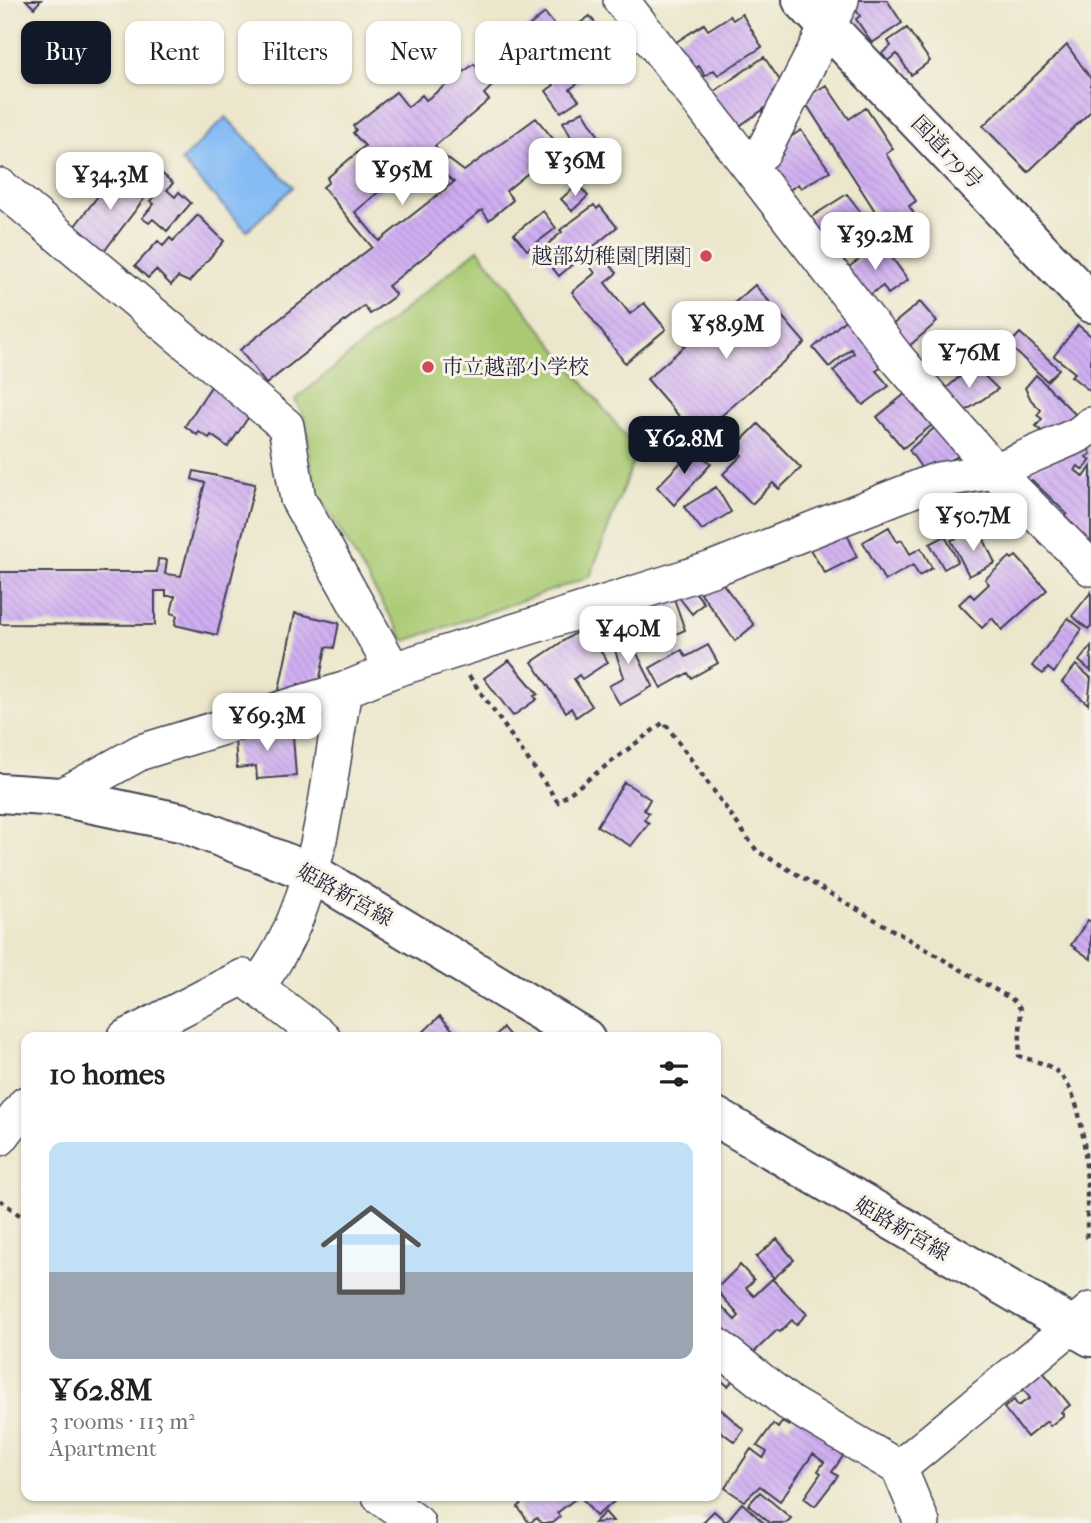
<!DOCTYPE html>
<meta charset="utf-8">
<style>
:root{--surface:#fff;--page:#f6f6f6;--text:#202124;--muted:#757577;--accent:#111827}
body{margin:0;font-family:"IM FELL French Canon","Noto Serif JP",serif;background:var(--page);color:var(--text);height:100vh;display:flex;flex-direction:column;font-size:26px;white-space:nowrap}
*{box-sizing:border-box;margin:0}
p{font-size:23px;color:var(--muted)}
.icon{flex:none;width:38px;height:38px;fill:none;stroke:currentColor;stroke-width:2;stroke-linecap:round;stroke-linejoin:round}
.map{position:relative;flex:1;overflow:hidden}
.panel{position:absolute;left:21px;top:1032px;width:700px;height:469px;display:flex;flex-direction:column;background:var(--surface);border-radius:14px;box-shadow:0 2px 5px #0004}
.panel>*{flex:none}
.hud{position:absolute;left:21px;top:21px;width:700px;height:63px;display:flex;gap:14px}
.price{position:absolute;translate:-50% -60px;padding:0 16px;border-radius:14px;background:#fff;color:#222;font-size:23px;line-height:46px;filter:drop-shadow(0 2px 4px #0008)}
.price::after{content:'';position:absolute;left:50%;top:42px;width:21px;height:16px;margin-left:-10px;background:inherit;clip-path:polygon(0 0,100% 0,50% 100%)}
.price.current{background:var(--accent);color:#fff}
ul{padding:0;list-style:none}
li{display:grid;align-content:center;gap:14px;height:371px;padding:0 28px}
li span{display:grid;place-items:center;height:217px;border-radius:14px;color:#555}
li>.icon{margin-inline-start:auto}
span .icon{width:126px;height:126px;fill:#fffc;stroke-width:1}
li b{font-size:30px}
h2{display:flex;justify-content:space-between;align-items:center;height:84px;padding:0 28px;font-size:30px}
.chip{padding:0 24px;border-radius:14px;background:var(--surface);box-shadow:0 2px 5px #0004;font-size:24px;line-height:63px}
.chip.current{background:var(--accent);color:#fff}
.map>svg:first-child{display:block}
.pitch{fill:#a9ca72;stroke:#667656;stroke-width:2}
.water{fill:#85bcf5;stroke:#546f98;stroke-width:2}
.building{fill:url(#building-back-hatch);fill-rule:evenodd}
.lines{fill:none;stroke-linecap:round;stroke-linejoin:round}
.minor-casing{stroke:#404051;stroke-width:38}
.major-casing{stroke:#404051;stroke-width:42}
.highway-casing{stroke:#404051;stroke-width:42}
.path{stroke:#404051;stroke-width:4.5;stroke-dasharray:5 5;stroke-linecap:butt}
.minor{stroke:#fff;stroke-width:35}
.major{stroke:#fff;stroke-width:38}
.highway{stroke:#fff;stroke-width:38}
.poi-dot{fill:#d1495b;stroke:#f7f3e8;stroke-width:2.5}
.labels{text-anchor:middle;stroke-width:6;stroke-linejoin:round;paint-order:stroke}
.street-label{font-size:21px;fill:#22223b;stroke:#f7f3e8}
.poi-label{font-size:21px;fill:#22223b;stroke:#f7f3e8;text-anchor:end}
</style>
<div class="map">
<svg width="1091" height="1523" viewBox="0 0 1091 1523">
<defs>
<pattern id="building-back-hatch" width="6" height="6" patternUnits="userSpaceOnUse" patternTransform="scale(1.75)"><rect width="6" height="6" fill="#cfaef1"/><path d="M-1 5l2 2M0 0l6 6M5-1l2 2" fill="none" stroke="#b195d0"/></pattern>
</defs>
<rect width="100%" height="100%" fill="#f7f3e8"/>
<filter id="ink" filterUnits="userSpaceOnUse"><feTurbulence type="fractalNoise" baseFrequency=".0143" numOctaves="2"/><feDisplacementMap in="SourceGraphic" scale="14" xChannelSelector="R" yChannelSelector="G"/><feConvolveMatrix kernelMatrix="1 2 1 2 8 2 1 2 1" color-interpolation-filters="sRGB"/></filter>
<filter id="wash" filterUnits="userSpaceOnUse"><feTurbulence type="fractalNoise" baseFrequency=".00686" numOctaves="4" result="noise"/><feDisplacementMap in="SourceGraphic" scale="28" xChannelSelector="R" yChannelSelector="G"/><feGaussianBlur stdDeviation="1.57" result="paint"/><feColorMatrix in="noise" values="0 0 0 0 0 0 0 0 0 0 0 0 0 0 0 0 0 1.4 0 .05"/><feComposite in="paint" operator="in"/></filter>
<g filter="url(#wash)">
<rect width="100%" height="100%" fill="#ece7cc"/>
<!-- pitch -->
<path class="pitch" d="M478,249L637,451L590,577L405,641L314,487L306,420L295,400Z"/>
<!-- water -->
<path class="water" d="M226,117L293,187L247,231L181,161Z"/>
<g id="blocks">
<!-- building -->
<path class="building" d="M26,0H41L34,8Z
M857,0H887L902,23L872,43L856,19L860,16L851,3Z
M545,13L561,33L531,58L514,38Z
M742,14L762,47L718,75L714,70L705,76L699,66L687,73L670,46L704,24L708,30L730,16L733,20Z
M590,16L605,37L610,34L622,52L570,89L579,100L561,112L546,91L554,85L540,65L551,57L545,48Z
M907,28L930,61L911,75L897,54L887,61L882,53L891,46L888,41Z
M1067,45L1091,79V111L1028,172L983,126Z
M764,57L785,88L780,98L732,131L709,95Z
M474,64L493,85L484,94L489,100L435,146L439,152L464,171L536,118L560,147L506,191L513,200L489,220L482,210L388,286L396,295L370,314L364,306L266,384L240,350L372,247L323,187L329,182L327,178L365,146L353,133L356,130L353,126L396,92L408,107L422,95L426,100ZM422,155L454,182L379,241L355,212Z
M826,85L849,119L866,108L893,149L886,154L916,201L909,206L921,225L895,242L803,99Z
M583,111L601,140L579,152L563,122Z
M801,130L830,171L801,188L798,184L785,193L769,164L783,154L777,146Z
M145,159L173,183L167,190L175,197L179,192L191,203L167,231L153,219L149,223L142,218L154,204L150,201L160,189L137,168Z
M124,169L144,184L137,194L144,199L102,254L71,231L115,174L118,177Z
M578,184L588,196L572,211L561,199Z
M847,194L866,219L836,241L838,245L829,253L805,221Z
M594,205L597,209L600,206L617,227L594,246L617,273L605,283L630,314L644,303L666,329L625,363L572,292L595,273L582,256L559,276L541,254V250L562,232L560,230Z
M543,211L556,228L527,250L514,234Z
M198,215L224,241L189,282L178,277L171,285L156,270L148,278L135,266L158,241L163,246L170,238L173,241Z
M878,238L908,280L888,294L883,286L862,300L842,272L872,250L867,245Z
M755,285L805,343L697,437L647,379Z
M920,302L937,322L908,347L891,326Z
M850,316L889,361L876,371L889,386L863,405L833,371L854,353L851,349L829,367L813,348Z
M1078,325L1091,336V392L1071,376L1075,373L1054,356Z
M1020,333L1059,369L1047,381L1009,345Z
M962,337L973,353L957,365L945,349Z
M973,365L998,389L961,414L942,392Z
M1036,375L1076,415L1049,438L1036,426L1042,419L1037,415L1041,410L1031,400L1025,388Z
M212,385L250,415L228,447L211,435L209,438L199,432L197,435L185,426Z
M906,393L932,425L903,448L877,417Z
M940,423L963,453L939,467L936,463L925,473L909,450Z
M758,424L801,468L779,489L773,483L752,504L723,474L742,455L734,448Z
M1087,446L1091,454L1086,457L1091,460L1083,470L1078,466L1075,470L1084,477L1091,467V552L1058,523L1067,514L1032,480L1027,484L1023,473Z
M695,448L711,464L674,505L657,487Z
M194,471L255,484L217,635L175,625L177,615L171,613L175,596H166V591H155V625L0,624V572H157L158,559L167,560L165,574L181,576L205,483L192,479Z
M716,487L731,512L702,530L684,507Z
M889,527L897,542L902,540L910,554L921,548L932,568L919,576L913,565L885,581L863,542Z
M846,531L857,557L825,573L809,548Z
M980,531L995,563L969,576L951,540Z
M945,536L958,561L944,569L930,544Z
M1016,556L1047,590L1002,630L992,618L982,628L959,604L970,594L974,598L989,584L985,579L1010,557L1012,559Z
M720,580L754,625L735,641L696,586Z
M691,587L704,603L692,614L678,596Z
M1091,592V626L1088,629L1072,616Z
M672,593L685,630L642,649L630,616L627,617L624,610Z
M295,613L339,623L334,648L326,647L319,683L311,687L298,684L296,694L279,690Z
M1068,618L1082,629L1054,673L1048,668L1043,674L1032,666Z
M621,621L653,686L620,705L609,686L624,677L607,627Z
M577,632L581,638L588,633L608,662L582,679L579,675L574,679L592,706L576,717L571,708L566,712L532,662Z
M708,645L718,663L691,678L688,673L661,688L650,668L682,650L686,657Z
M1091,646V671L1079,661Z
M509,660L538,694L534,696L537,699L513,716L484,678Z
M1076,665L1091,678L1088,704L1062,682Z
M281,724V729H286L287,737L293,736L296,776L257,779L256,766L237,768L235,738L250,737V732Z
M624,782L650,799L644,810L649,813L644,820L649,823L631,846L597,826Z
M1088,920L1091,922V959L1071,945Z
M440,1016L460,1038H417Z
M503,1028L512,1038H493Z
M777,1239L794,1260L774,1278L756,1257Z
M740,1265L754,1280L746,1288L754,1296L772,1279L807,1314L796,1325L792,1320L780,1332L777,1330L745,1361L716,1331V1301L735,1320L739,1316L716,1289Z
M716,1366L739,1373L728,1386L716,1376Z
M1043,1372L1070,1405L1061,1412L1064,1415L1050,1426L1047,1421L1027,1437L1004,1408L1014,1400L1018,1406L1030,1398L1022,1388Z
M716,1405L744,1430L735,1442L716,1428Z
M799,1414L848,1449L832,1472L838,1476L815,1506L804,1498L821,1473L818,1471L824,1462L813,1454L780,1501L760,1486L744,1501L725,1488L751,1449L763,1458L767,1452L757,1446L773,1424L778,1428L782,1422L789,1426Z
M760,1492L791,1518L786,1523H770L748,1505Z
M528,1496H579L557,1513L560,1517L553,1523H541L537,1518L529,1523L518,1507Z
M580,1496H621L596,1516Z
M742,1503L764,1523H702L714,1511L726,1522Z
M605,1512L613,1521L594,1523Z"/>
</g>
</g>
<g filter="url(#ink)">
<use href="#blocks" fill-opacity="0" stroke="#404051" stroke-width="2"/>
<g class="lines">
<!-- minor casing -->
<g class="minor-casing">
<path id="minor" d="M621,0L896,357L995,471L1091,568
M747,161L763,152L841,0
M0,186L286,426L298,499L393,670
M60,797L141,752L344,690L393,670L712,569L938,480L995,471L1078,435L1091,425
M256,987C320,910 327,786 344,690
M125,1038L243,977L323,1038
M0,1138L26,1104
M716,1345L789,1403L899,1468L922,1523
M899,1468L1091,1310
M380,1496L417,1523"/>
</g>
<!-- major casing -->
<g class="major-casing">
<path id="major" d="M0,793L60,797L184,823L312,873L585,1038
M716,1117L1091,1337"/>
</g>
<!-- highway casing -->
<g class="highway-casing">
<path id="highway" d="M802,0L1091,303"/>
</g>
<!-- path -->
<path class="path" d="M469,676L558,802L664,722L757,851L1013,1000L1021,1009L1019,1056C1030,1060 1046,1063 1055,1070C1091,1098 1087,1194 1087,1237L1091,1240
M0,1200L26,1220"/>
<!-- minor -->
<use href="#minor" class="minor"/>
<!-- major -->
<use href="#major" class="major"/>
<!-- highway -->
<use href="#highway" class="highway"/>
</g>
</g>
<!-- markers -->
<g class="poi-dot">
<circle cx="706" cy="256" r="7"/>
<circle cx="428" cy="367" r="7"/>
</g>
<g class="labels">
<!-- street labels -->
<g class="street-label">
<text transform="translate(947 152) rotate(46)" y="7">国道179号</text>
<text transform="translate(345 895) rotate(29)" y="7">姫路新宮線</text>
<text transform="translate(902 1229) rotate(30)" y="7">姫路新宮線</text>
</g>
<!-- poi labels -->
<g class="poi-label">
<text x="692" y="263">越部幼稚園[閉園]</text>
<text x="442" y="374" text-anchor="start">市立越部小学校</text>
</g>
</g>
</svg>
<b class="price" style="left:575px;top:198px">¥36M</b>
<b class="price" style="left:402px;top:207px">¥95M</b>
<b class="price" style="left:110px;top:212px">¥34.3M</b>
<b class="price" style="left:875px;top:272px">¥39.2M</b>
<b class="price" style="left:726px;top:361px">¥58.9M</b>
<b class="price" style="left:969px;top:390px">¥76M</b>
<b class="price current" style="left:684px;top:476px">¥62.8M</b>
<b class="price" style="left:973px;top:553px">¥50.7M</b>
<b class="price" style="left:628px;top:666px">¥40M</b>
<b class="price" style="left:267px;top:753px">¥69.3M</b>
<div class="hud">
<a class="chip current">Buy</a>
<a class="chip">Rent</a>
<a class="chip">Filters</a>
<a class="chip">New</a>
<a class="chip">Apartment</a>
</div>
<section class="panel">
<h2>10 homes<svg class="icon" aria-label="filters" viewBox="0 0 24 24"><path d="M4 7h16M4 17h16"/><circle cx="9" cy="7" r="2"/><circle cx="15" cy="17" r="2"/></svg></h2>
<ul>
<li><span style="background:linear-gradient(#bfe0f5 60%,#9aa5b1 0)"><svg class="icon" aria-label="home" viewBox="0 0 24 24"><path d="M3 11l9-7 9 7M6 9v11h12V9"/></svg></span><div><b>¥62.8M</b><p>3 rooms · 113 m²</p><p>Apartment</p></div></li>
</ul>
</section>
</div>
